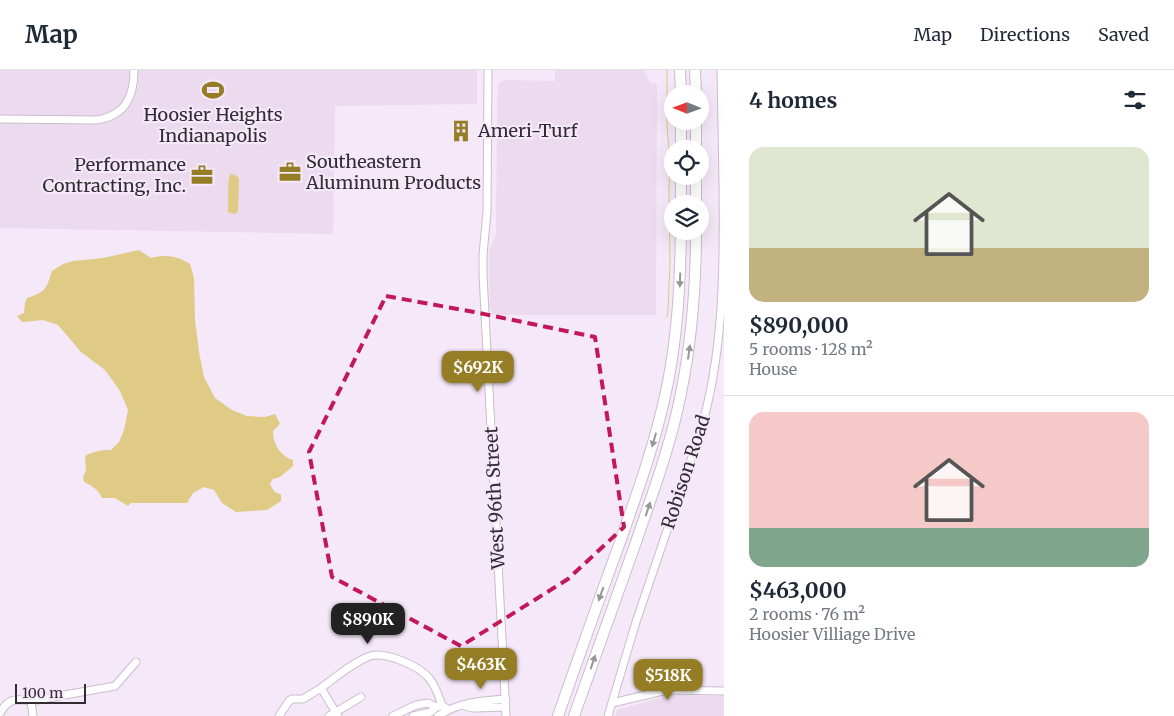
<!DOCTYPE html>
<meta charset="utf-8">
<style>
:root{--surface:#fff;--page:#f2f2f3;--text:#1f2937;--muted:#747a83;--line:#e0e1e3;--accent:#947d24}
body{margin:0;font-family:Merriweather,serif;background:var(--page);color:var(--text);height:100vh;display:flex;flex-direction:column;font-size:19px;white-space:nowrap}
*{box-sizing:border-box;margin:0}
p{font-size:16px;color:var(--muted)}
.icon{flex:none;width:28px;height:28px;fill:none;stroke:currentColor;stroke-width:2;stroke-linecap:round;stroke-linejoin:round}
.map{position:relative;flex:1;overflow:hidden}
.sheet{display:flex;flex-direction:column;background:var(--surface);width:450px}
.sheet>*{flex:none}
.needle{width:32px;rotate:271deg}
.fabs{position:absolute;left:664px;top:15px;display:grid;gap:10px}
.fabs a{display:grid;place-items:center;width:45px;height:45px;border-radius:50%;background:var(--surface);box-shadow:0 5px 20px #0002;font-size:25px}
.scale{position:absolute;left:15px;bottom:12px;width:71px;box-sizing:border-box;padding-left:5px;border:2px solid #322d33;border-top:0;font-size:14px;line-height:18px;white-space:nowrap;color:#322d33;-webkit-text-stroke:4px #f5e8f8;paint-order:stroke}
.price{position:absolute;translate:-50% -42px;padding:0 11px;border-radius:10px;background:var(--accent);color:#fff;font-size:16px;line-height:32px;filter:drop-shadow(0 1px 2px #0008)}
.price::after{content:'';position:absolute;left:50%;top:30px;width:15px;height:11px;margin-left:-8px;background:inherit;clip-path:polygon(0 0,100% 0,50% 100%)}
.price.selected{background:#222;color:#fff}
ul{padding:0;list-style:none}
li{display:grid;align-content:center;gap:10px;height:265px;padding:0 25px}
li+li{border-top:1px solid var(--line)}
li span{display:grid;place-items:center;height:155px;border-radius:15px;color:#555}
li>.icon{margin-inline-start:auto}
span .icon{width:90px;height:90px;fill:#fffc;stroke-width:1}
li b{font-size:21px}
h2{display:flex;justify-content:space-between;align-items:center;height:60px;padding:0 25px;font-size:21px}
header{display:flex;align-items:center;gap:30px;box-sizing:border-box;height:70px;padding:0 25px;background:var(--surface);border-bottom:1px solid var(--line)}
header strong{font-size:24px}
nav{display:flex;gap:28px;margin-inline-start:auto;font-size:18px}
main{display:flex;flex:1;min-height:0}
.map>svg:first-child{display:block}
.built{fill:#ecdaef}
.water{fill:#dfcb85}
.lines{fill:none;stroke-linecap:round;stroke-linejoin:round}
.stream{stroke:#dfcb85;stroke-width:1}
.minor-casing{stroke:#cabdcc;stroke-width:9}
.highway-casing{stroke:#cabdcc;stroke-width:12}
.minor{stroke:#fff;stroke-width:7}
.highway{stroke:#fff;stroke-width:10}
.oneway{fill:#989699}
.marked{fill:none;stroke:#c2185b;stroke-width:4;stroke-dasharray:10 6;stroke-linejoin:round}
.labels{text-anchor:middle;stroke-width:4.5;stroke-linejoin:round;paint-order:stroke}
.poi-label{font-size:18px;fill:#322d33;stroke:#f5e8f8;text-anchor:start}
.street-label{font-size:18px;fill:#322d33;stroke:#f5e8f8}
</style>
<header>
<strong>Map</strong>
<nav><a>Map</a><a>Directions</a><a>Saved</a></nav>
</header>
<main>
<div class="map">
<svg width="724" height="646" viewBox="0 0 724 646">
<rect width="100%" height="100%" fill="#f5e8f8"/>
<!-- built -->
<path class="built" d="M0,0H477V34L335,36L333,164L0,158Z
M555,0H644L650,13L657,14L656,245H492L490,235L489,181L496,165L497,42L498,14L506,10L555,11Z
M669,625L724,626V646H615L617,640Z"/>
<!-- water -->
<path class="water" d="M231,104L235,105L238,107L239,110L238,140L237,143L234,144L228,142C228,139 228,110 229,108C229,106 230,105 231,104Z
M139,180L151,188C164,184 178,186 190,194L194,208L195,250L199,282L204,307L215,328L232,340L247,346L265,347L275,344L280,354L273,361C273,374 280,386 293,390V396L280,407L273,409L270,413C272,419 274,423 281,424V431L267,440L236,442L222,433L214,420L204,417L193,423L187,433H131L128,436L115,428H102C99,420 91,415 84,412L83,407L86,401L85,386C94,381 101,380 111,380L119,372L124,360L128,340L120,321L105,300L81,282L58,255L43,250L22,252L17,246L24,243L25,233L27,228C46,222 46,219 52,201L63,194L73,191L103,188Z"/>
<g class="lines">
<!-- stream -->
<path class="stream" d="M667,247L668,240L670,192L669,118L670,92L667,56V0"/>
<!-- minor casing -->
<g class="minor-casing">
<path id="minor" d="M488,0L487,141L483,185V205L506,646
M0,49L96,50C126,46 134,26 134,0
M31,631L33,646
M612,633L667,620L724,621
M462,635L473,638L506,637
M0,643C8,629 15,628 31,631L115,616L136,592
M279,646L289,631L292,629H303L321,618
M329,646L361,627
M338,646L321,618C336,607 352,593 370,586C385,581 419,596 429,608C436,616 439,627 442,636
M393,646L416,635L428,633L436,637L442,636L446,638
M413,646L431,642L436,637
M438,646C459,632 481,631 506,629
M608,646L636,552L699,366C724,285 724,198 723,114C722,76 722,38 721,0"/>
</g>
<!-- highway casing -->
<g class="highway-casing">
<path id="highway" d="M680,0L681,24
M695,0L696,24
M681,51V79
M696,51V79
M696,106V134
M681,134V106
M558,646C578,589 598,532 619,475C638,421 657,368 668,312C678,260 680,213 681,161
M574,646C594,589 615,532 635,475C652,425 671,375 681,323C692,269 696,216 696,161"/>
</g>
<!-- minor -->
<use href="#minor" class="minor"/>
<!-- highway -->
<use href="#highway" class="highway"/>
</g>
<!-- one-way arrows -->
<defs><path id="oneway-solid" d="M-6-.8H1V-3.2L6.5 0L1 3.2V.8H-6Z" transform="scale(1.25)"/></defs>
<g class="oneway">
<use href="#oneway-solid" transform="translate(680 210) rotate(92)"/>
<use href="#oneway-solid" transform="translate(689 282) rotate(-82)"/>
<use href="#oneway-solid" transform="translate(654 370) rotate(106)"/>
<use href="#oneway-solid" transform="translate(648 439) rotate(-71)"/>
<use href="#oneway-solid" transform="translate(601 524) rotate(110)"/>
<use href="#oneway-solid" transform="translate(593 592) rotate(-71)"/>
</g>
<!-- marked area -->
<path class="marked" d="M386,226L474,242L595,267L624,457L568,509L461,576L332,507L309,382Z"/>
<!-- icons -->
<defs>
<g id="stadium-bare" transform="scale(1.725)"><path d="M0-5a6.5 5 0 1 0 0 10a6.5 5 0 1 0 0-10ZM-3.5-1.8h7v3.6h-7Z" fill="#947d24" stroke="#f5e8f8" stroke-width="2.5" paint-order="stroke"/></g>
<g id="building-bare" transform="scale(1.725)"><path d="M-4-6H4V6H1V3H-1V6H-4ZM-2.5-4.3h1.7v1.8h-1.7ZM.8-4.3h1.7v1.8H.8ZM-2.5-1h1.7V.8h-1.7ZM.8-1h1.7V.8H.8Z" fill="#947d24" stroke="#f5e8f8" stroke-width="2.5" paint-order="stroke"/></g>
<g id="office-bare" transform="scale(1.725)"><path d="M-6-3h4V-5.5h4V-3h4V5H-6ZM-1-4.5V-3h2v-1.5ZM-6 0V1H6V0Z" fill="#947d24" stroke="#f5e8f8" stroke-width="2.5" paint-order="stroke"/></g>
</defs>
<g fill-rule="evenodd">
<use href="#stadium-bare" x="213" y="20"/>
<use href="#building-bare" x="461" y="61"/>
<use href="#office-bare" x="290" y="102"/>
<use href="#office-bare" x="202" y="105"/>
</g>
<g class="labels">
<!-- poi labels -->
<g class="poi-label">
<text x="213" y="51" text-anchor="middle">Hoosier Heights<tspan x="213" dy="21">Indianapolis</tspan></text>
<text x="478" y="67">Ameri-Turf</text>
<text x="306" y="98">Southeastern<tspan x="306" dy="21">Aluminum Products</tspan></text>
<text x="186" y="101" text-anchor="end">Performance<tspan x="186" dy="21">Contracting, Inc.</tspan></text>
</g>
<!-- street labels -->
<g class="street-label">
<text transform="translate(686 402) rotate(-72)" y="6">Robison Road</text>
<text transform="translate(495 428) rotate(-93)" y="6">West 96th Street</text>
</g>
</g>
</svg>
<div class="fabs">
<a><svg class="needle" viewBox="-14 -14 28 28"><path d="M0-13l5 13h-10z" fill="#e53935"/><path d="M0 13l5-13h-10z" fill="#747a83"/></svg></a>
<a><svg class="icon" aria-label="locate" viewBox="0 0 24 24"><circle cx="12" cy="12" r="6"/><path d="M12 2v4M12 18v4M2 12h4M18 12h4"/></svg></a>
<a><svg class="icon" aria-label="layers" viewBox="0 0 24 24"><path d="M12 4l9 5-9 5-9-5zM3 14l9 5 9-5"/></svg></a>
</div>
<div class="scale">100 m</div>
<b class="price" style="left:478px;top:323px">$692K</b>
<b class="price selected" style="left:368px;top:575px">$890K</b>
<b class="price" style="left:481px;top:620px">$463K</b>
<b class="price" style="left:668px;top:631px">$518K</b>
</div>
<section class="sheet">
<h2>4 homes<svg class="icon" aria-label="filters" viewBox="0 0 24 24"><path d="M4 7h16M4 17h16"/><circle cx="9" cy="7" r="2"/><circle cx="15" cy="17" r="2"/></svg></h2>
<ul>
<li><span style="background:linear-gradient(#dfe7d0 65%,#c2b280 0)"><svg class="icon" aria-label="home" viewBox="0 0 24 24"><path d="M3 11l9-7 9 7M6 9v11h12V9"/></svg></span><div><b>$890,000</b><p>5 rooms · 128 m²</p><p>House</p></div></li>
<li><span style="background:linear-gradient(#f6c9c9 75%,#7fa58c 0)"><svg class="icon" aria-label="home" viewBox="0 0 24 24"><path d="M3 11l9-7 9 7M6 9v11h12V9"/></svg></span><div><b>$463,000</b><p>2 rooms · 76 m²</p><p>Hoosier Villiage Drive</p></div></li>
</ul>
</section>
</main>
